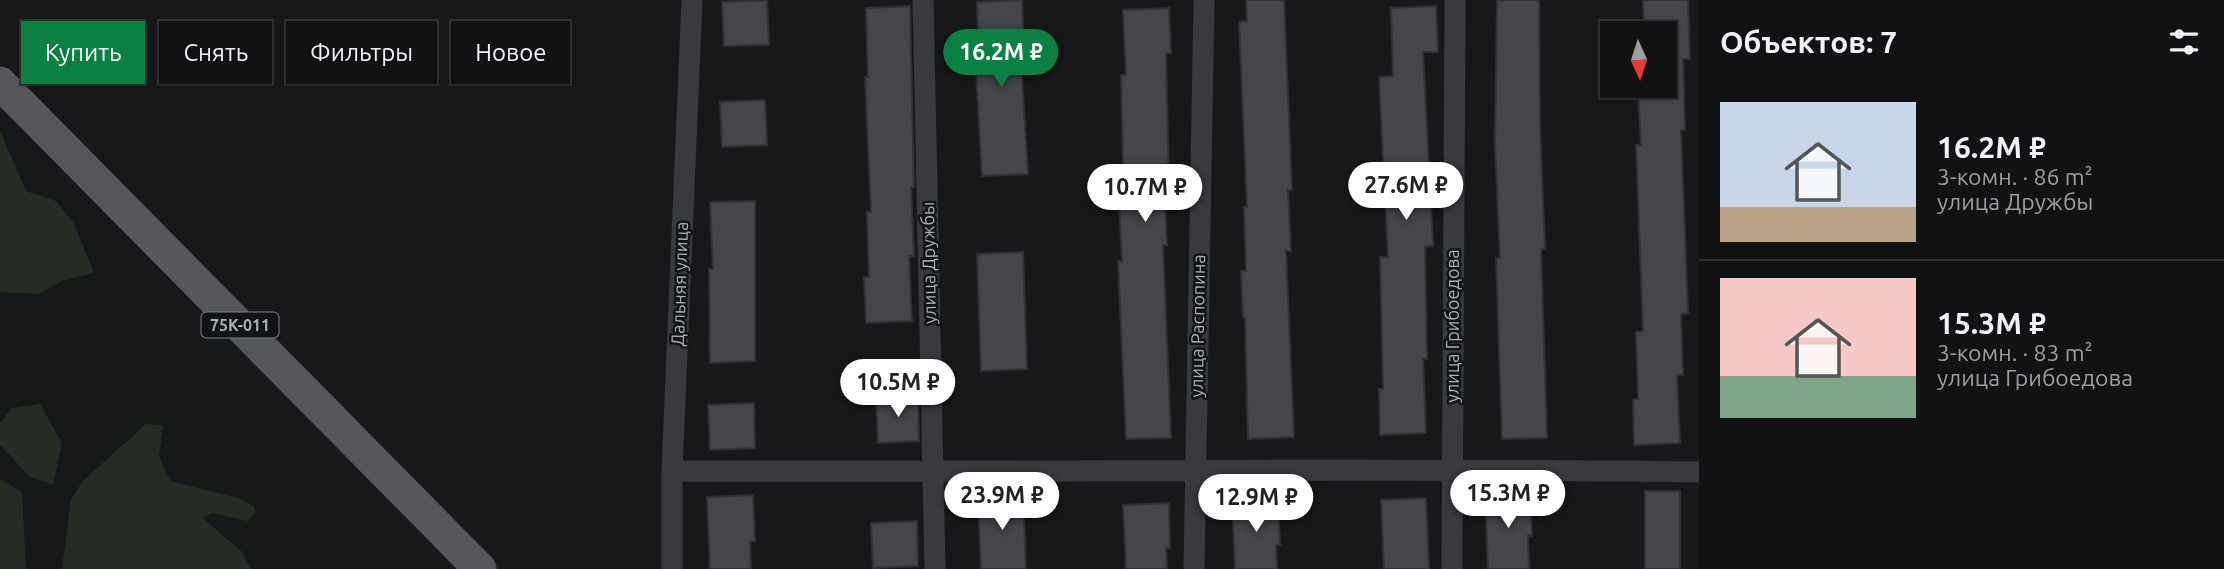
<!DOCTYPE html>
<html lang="ru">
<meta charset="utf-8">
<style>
:root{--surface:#111213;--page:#1a1b1c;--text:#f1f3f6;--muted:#9c9ea0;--line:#303233;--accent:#0b8043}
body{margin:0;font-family:Ubuntu,sans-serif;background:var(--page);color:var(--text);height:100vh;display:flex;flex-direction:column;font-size:26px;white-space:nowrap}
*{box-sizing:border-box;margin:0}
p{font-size:23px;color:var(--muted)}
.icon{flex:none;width:38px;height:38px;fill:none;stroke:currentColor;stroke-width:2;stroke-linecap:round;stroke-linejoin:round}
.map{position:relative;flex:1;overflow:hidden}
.sheet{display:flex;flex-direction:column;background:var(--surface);width:525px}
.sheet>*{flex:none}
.banner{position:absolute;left:21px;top:21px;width:665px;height:63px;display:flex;gap:14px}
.needle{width:46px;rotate:177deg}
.tools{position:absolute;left:1600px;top:21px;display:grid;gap:14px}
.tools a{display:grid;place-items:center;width:77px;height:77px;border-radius:0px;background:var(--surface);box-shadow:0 2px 5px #0004,0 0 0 2px var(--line);font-size:35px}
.price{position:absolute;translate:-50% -60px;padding:0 16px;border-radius:24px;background:#fff;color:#222;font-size:23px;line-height:46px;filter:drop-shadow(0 2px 4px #0008)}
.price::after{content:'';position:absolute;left:50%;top:42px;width:21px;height:16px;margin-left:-10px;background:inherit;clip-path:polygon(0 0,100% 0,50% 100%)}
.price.active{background:var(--accent);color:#fff}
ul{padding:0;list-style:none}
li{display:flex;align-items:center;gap:21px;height:175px;padding:0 21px}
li+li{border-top:2px solid var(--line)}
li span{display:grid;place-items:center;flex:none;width:196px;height:140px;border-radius:0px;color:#555}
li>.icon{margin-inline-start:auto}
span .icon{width:84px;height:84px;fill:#fffc;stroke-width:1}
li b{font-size:30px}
h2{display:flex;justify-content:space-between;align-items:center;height:84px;padding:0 21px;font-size:30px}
.chip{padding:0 24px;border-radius:0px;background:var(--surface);box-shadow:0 2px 5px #0004,0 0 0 2px var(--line);font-size:24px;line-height:63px}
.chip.active{background:var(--accent);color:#fff}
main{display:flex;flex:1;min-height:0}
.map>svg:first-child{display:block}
.green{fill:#242c24}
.building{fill:#454649;stroke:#323235;stroke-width:2}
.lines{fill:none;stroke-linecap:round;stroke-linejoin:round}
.street{stroke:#393a3e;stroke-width:21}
.primary{stroke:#55575d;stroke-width:33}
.labels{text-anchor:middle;stroke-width:5;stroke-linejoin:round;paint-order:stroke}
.shield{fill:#121314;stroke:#7d8187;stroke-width:2}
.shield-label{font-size:16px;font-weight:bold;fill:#abb0b8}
.street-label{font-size:18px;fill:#abb0b8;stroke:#121314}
</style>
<main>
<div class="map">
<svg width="1699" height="569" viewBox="0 0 1699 569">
<rect width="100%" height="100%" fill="#171819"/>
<!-- green -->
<path class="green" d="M0,131L26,191L56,201L73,222L94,273L64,280L38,294L0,292Z
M40,404L62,443L53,485L29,476L0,445V421L2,422L11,408Z
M146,424L163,425L159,456L170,481L239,498L254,506L255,514L247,521L212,513L203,518L241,551L251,569H62L71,499L83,481Z
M0,479L22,492L26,569H0Z"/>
<!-- building -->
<path class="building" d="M767,0L769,45L724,46L722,2Z
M1022,0L1024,45H1020L1028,174L982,176L976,70H979L977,2Z
M1246,0H1284L1292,190H1288L1291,251H1286L1294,437L1248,439L1245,317H1243L1241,271H1246L1244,207H1247L1239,22L1247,21Z
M1497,0H1539L1540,125L1545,249H1541L1547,438L1502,439L1496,258H1500L1495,144Z
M1643,0H1688L1690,59H1683L1685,130H1681L1688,313L1681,314L1683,375H1677L1680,443L1634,445L1633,400L1638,399L1636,332L1643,331L1636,145H1641L1638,87L1664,86V33H1644Z
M910,6L914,187H911L914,256H909L912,321L866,323L864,277H869L867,212H871L865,77H868L866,8Z
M1436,6L1438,52H1423L1433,246L1425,247L1427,359H1423L1426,433L1380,435L1379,389H1383L1380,257H1388L1379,77L1393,76L1391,8Z
M1169,8L1171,53H1166L1169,186L1164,187L1167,245H1163L1171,438L1126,439L1118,261H1122L1119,201H1124L1121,75H1126L1123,10Z
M765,100L767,145L722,147L720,102Z
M755,201V361L710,363L709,269H713L710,202Z
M1023,252L1027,369L981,371L977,254Z
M918,396L919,441L878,443L876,398Z
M754,403L755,448L710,450L708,405Z
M1530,491L1532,536H1528L1529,569H1488L1485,493Z
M1645,491H1680V569H1645Z
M1023,494L1026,569H981L978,496Z
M753,495L755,541H750L751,569H710L707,497Z
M1426,498L1429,569H1384L1381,500Z
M1278,500L1280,545H1276L1277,569H1235L1232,502Z
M1169,503L1170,548H1166L1167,569H1126L1123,505Z
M917,521L918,566L873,568L871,523Z"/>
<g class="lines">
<!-- street -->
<path class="street" d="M923,0L935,569
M672,471C1014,473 1357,467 1699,472
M672,569V471L692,0
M1194,569L1204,0
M1452,569L1455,0"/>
<!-- primary -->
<path class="primary" d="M0,83L480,569"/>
</g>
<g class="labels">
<!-- shield labels -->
<rect class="shield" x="201.5" y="312.5" width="77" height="25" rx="5"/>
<g class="shield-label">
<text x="240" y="331">75К-011</text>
</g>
<!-- street labels -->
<g class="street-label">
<text transform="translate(929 263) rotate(-91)" y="6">улица Дружбы</text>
<text transform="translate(680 284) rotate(-88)" y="6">Дальняя улица</text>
<text transform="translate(1198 326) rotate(-89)" y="6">улица Распопина</text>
<text transform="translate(1453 326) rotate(-90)" y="6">улица Грибоедова</text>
</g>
</g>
</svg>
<div class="tools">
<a><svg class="needle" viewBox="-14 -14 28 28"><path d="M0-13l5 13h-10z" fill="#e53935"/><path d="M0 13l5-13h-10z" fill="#9c9ea0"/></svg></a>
</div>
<b class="price active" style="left:1001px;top:89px">16.2M ₽</b>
<b class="price" style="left:1406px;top:222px">27.6M ₽</b>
<b class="price" style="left:1145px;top:224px">10.7M ₽</b>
<b class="price" style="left:898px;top:419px">10.5M ₽</b>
<b class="price" style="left:1508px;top:530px">15.3M ₽</b>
<b class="price" style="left:1002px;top:532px">23.9M ₽</b>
<b class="price" style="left:1256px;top:534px">12.9M ₽</b>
<div class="banner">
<a class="chip active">Купить</a>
<a class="chip">Снять</a>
<a class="chip">Фильтры</a>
<a class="chip">Новое</a>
</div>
</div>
<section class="sheet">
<h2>Объектов: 7<svg class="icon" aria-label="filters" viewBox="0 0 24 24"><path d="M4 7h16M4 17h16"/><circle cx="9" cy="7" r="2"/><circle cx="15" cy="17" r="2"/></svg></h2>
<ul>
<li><span style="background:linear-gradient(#c9d6e8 75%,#b9a48a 0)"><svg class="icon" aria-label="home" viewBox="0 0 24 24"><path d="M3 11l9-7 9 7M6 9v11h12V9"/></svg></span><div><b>16.2M ₽</b><p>3-комн. · 86 m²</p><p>улица Дружбы</p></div></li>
<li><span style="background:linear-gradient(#f6c9c9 70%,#7fa58c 0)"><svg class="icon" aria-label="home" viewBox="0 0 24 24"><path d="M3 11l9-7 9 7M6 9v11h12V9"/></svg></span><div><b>15.3M ₽</b><p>3-комн. · 83 m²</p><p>улица Грибоедова</p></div></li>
</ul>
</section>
</main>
